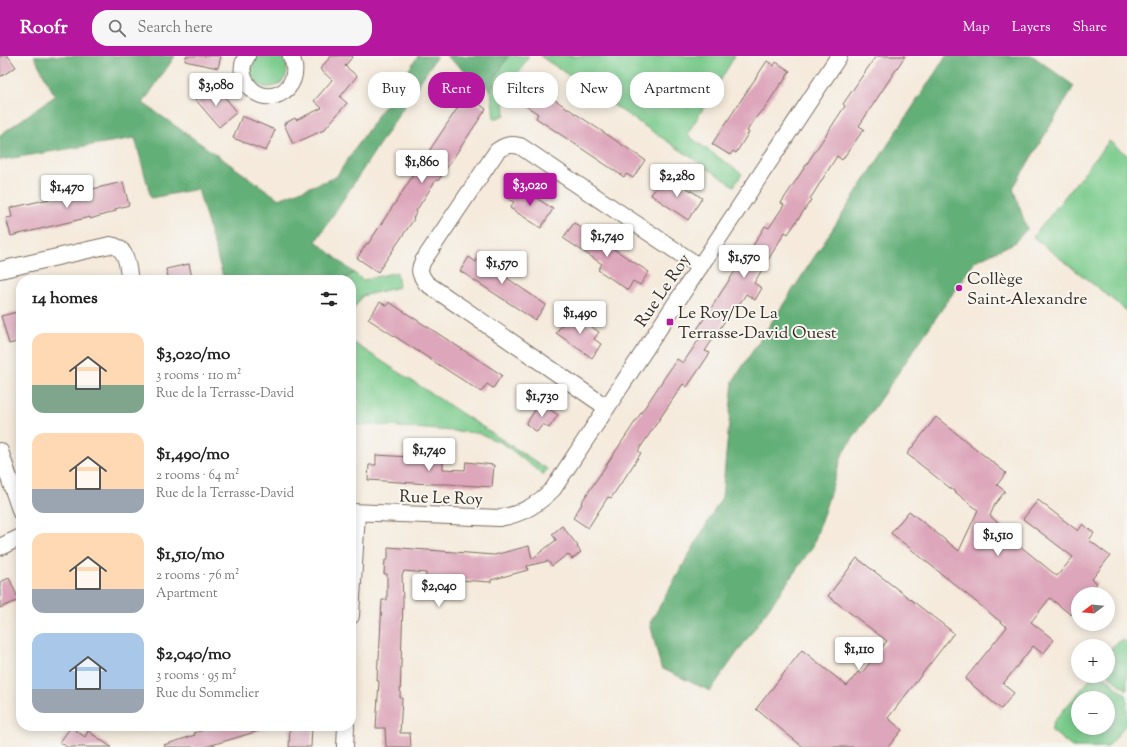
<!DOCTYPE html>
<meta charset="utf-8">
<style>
:root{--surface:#fff;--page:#f6f6f6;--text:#222;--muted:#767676;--accent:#b5179e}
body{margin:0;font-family:"Sorts Mill Goudy",serif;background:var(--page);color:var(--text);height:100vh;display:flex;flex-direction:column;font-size:15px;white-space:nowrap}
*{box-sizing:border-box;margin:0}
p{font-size:13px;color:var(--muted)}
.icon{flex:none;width:22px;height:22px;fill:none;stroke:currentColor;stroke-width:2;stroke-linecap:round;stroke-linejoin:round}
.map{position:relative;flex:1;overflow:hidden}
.side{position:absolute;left:16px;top:219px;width:340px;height:456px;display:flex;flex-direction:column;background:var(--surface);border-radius:16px;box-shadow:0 2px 10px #0003}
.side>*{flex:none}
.banner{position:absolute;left:368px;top:16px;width:380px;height:36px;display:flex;gap:8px}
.needle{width:26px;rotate:254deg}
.controls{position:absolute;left:1071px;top:531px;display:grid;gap:8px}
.controls a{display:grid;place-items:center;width:44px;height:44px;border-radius:50%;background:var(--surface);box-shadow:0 2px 10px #0003;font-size:20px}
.price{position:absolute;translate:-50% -34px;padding:0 9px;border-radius:4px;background:#fff;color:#222;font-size:13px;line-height:26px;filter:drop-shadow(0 1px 2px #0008)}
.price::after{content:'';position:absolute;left:50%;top:24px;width:12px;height:9px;margin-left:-6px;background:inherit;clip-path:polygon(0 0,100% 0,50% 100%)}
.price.selected{background:var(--accent);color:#fff}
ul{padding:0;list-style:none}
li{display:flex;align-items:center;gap:12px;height:100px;padding:0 16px}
li span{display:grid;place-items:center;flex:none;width:112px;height:80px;border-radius:12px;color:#555}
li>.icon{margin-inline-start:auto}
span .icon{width:48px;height:48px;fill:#fffc;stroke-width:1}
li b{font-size:17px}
h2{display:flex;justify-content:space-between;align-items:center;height:48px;padding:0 16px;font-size:17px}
.tag{padding:0 14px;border-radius:16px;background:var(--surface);box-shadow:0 2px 10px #0003;font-size:14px;line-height:36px}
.tag.selected{background:var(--accent);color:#fff}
header{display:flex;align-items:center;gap:24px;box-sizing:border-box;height:56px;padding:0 20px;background:var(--accent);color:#fff}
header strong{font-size:19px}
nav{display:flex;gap:22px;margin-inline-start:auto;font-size:14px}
.search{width:280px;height:36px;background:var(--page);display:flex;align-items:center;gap:10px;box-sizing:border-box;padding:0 14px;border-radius:16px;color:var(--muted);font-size:15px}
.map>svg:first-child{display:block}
.green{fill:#7acb8c;stroke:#5a7a55;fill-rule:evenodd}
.forest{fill:#63af78;stroke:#4f6c4b}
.building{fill:#dda6ba}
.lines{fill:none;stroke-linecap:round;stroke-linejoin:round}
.street-casing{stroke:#7c6d60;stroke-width:18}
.street{stroke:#fff;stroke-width:16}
.poi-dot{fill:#b5179e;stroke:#f6f6f2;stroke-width:1.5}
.labels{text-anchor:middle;stroke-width:4;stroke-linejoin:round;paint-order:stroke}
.poi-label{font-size:17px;fill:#3b2a1e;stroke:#f6f6f2;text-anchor:start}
.street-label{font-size:17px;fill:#3b2a1e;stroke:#f6f6f2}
</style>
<header>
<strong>Roofr</strong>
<div class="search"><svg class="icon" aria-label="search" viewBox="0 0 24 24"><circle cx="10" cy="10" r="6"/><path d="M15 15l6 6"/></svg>Search here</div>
<nav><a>Map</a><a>Layers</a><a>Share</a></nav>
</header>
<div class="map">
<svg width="1127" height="691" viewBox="0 0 1127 691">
<rect width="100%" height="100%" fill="#f6f6f2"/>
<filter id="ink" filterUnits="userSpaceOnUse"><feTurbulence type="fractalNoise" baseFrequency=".025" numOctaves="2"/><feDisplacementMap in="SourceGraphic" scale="8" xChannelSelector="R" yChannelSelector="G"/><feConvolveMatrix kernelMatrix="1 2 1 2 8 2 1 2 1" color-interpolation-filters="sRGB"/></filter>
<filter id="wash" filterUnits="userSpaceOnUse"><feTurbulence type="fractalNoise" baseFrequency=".012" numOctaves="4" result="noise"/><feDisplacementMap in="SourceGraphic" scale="16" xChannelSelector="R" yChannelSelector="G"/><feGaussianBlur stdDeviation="0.9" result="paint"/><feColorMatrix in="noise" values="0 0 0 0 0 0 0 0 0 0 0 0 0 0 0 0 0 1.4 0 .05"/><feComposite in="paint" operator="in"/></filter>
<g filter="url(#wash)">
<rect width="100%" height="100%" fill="#f5eadb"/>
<!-- green -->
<path class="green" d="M258,0H281C303,27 257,46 251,17C250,11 253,4 258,0Z
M508,0H529L504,42L505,59L494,63L491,35L495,22Z
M540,0H735L687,79L742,118L734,130Z
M1109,85L1127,99V255L1033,181Z
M397,216L399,231L362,240L351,257V224H342L354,217L363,224Z
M351,285L547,413L543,419L504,388L478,377L375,369H351Z
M1123,584L1127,587V634L1108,619C1108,603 1106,590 1123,584Z
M1093,620H1104L1127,640V667L1108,691H1072L1051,674L1054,665ZM1078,642H1108V672H1078Z"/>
<!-- forest -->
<path class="forest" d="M34,0H175L143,47L279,143L336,121L418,0H437L316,185L354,217L342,224H224L198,133L151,142L135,82L0,104V79L55,40Z
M446,0H508L495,22L491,35Z
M946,0H1033L1074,30L1013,132L1027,173L1014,187L975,205L843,397L813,490L710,635L661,612L650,567L722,441L733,325Z"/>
<g id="blocks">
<!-- building -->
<path class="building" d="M0,0H8L16,11L0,21Z
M186,0H221L218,12L185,5Z
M331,0H353L345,10L357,20L340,41L347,47L324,74L293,88L284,68L295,62L296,64L322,52L314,45L332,24L320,13Z
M876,0H905L859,70L864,73L842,104L837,100L810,143L811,144L788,178L785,176L754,227L762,232L755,244L746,238L736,253L734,251L705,295L710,297L687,331L683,328L638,395L641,397L634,408L611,442L608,441L588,472L573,462L582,448L581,447L677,303L683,307L700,282L694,278L743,203L742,202L748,191L751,193L765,170L769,172L784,149L781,147L845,50L843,48Z
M767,5L774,10L776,6L790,15L782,28L781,27L763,55L762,54L754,64L747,75L749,76L736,97L733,95L730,99L712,88Z
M524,24L544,38V37L555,44L645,104L633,122L626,118L624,121L536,62L538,58L513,41Z
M206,34L213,41L220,35L237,56L219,71L195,43Z
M466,39L486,53L438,125L436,124L416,155L417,156L413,162L414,163L378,216L357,202L367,187L368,188Z
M242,60L275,74L266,95L233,82Z
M672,122L702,142L688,164L651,139L660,126L667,131Z
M123,126L129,149L115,153L116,155L90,163V161L11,180L6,162L12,161L10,152Z
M517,129L553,153L541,172L510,152L514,146L508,143Z
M574,167L649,216L640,229L633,225L628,234L598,214L602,208L563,182Z
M481,196L511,216L507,222L546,249L535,264L460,215L469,201L476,206Z
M189,208L192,221L183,224H169L166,213Z
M380,246L387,250L389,246L502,319L493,332L487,328L481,336L368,263Z
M21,255V285L9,288L1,260Z
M571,256L599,276L594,283L601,288L592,302L556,277Z
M540,347L558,359L549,372L543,368L537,376L526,368Z
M936,361L1006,417L997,429L1005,435L995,448L990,460L1012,478L1009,481L1057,520L1073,501L1023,463L1038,444L1078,475L1083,468L1094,477L1089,484L1110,500L1092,523L1097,527L1088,538H1078V551L1071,559L1050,542L1031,566L1054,584L1043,598L1033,590L1003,628L1014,637L1001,653L965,623L1007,571L891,477L909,455L959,495L978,454L907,398Z
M376,399L443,403V413L465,414L466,406L494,409L492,431L448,428H429L368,424L369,409H376Z
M562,470L578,490L577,491L581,496L572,503L568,498L552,510L548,505L527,510L528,514L491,524V526L426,522V517L404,515L403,518H402L403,545L400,642H402L400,677H410L411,691H386L385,672H376L379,625H377L378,603H379L382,544H387V518H384L385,504H388V491L494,499L529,490L532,503L556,484L552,478Z
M857,502L954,577L888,662L902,674L888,691H803L756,653L802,594L847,630L858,616L861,618L887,585L828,540Z
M9,522L19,544L0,552V526Z
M216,670H265V673L205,691H165L164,689L195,679L194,677Z
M290,670H312L311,691H289Z
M71,671L85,681L88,675L111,691H67L60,686Z"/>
</g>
</g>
<g filter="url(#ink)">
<use href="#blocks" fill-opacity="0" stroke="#7c6d60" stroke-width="1"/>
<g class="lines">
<!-- street casing -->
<g class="street-casing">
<path id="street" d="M247,0C242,7 241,16 245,24C261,57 307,35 291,0
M0,214L110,189C128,191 127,210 130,224
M606,351L426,227C420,218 418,215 423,205L497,95C505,89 510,88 520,90L700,211
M0,395L21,457
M351,456L500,462C522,458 537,449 553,433L839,0
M0,491L21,481
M351,560L357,457
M345,691L346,670"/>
</g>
<!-- street -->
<use href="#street" class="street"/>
</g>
</g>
<!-- markers -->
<g class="poi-dot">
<circle cx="959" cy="232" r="4"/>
<rect x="666" y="262" width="8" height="8" rx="2"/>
</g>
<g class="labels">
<!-- poi labels -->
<g class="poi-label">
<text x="967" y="228">Collège<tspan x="967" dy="20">Saint-Alexandre</tspan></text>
<text x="678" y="262">Le Roy/De La<tspan x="678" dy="20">Terrasse-David Ouest</tspan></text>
</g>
<!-- street labels -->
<g class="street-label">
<text transform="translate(662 234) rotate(-56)" y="6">Rue Le Roy</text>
<text transform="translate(441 441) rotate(2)" y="6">Rue Le Roy</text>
</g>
</g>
</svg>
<div class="controls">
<a><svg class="needle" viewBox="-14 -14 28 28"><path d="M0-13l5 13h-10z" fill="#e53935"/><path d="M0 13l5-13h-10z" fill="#767676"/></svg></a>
<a>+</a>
<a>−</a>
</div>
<b class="price" style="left:216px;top:51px">$3,080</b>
<b class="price" style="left:422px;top:128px">$1,860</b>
<b class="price" style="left:677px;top:142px">$2,280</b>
<b class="price selected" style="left:530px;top:151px">$3,020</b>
<b class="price" style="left:67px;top:153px">$1,470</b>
<b class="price" style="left:607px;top:202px">$1,740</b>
<b class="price" style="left:744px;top:223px">$1,570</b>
<b class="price" style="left:502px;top:229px">$1,570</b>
<b class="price" style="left:580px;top:279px">$1,490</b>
<b class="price" style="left:542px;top:362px">$1,730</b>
<b class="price" style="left:429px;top:416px">$1,740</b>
<b class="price" style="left:998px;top:501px">$1,510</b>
<b class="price" style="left:439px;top:552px">$2,040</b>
<b class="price" style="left:859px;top:615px">$1,110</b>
<div class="banner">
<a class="tag">Buy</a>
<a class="tag selected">Rent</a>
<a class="tag">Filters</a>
<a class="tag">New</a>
<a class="tag">Apartment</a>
</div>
<section class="side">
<h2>14 homes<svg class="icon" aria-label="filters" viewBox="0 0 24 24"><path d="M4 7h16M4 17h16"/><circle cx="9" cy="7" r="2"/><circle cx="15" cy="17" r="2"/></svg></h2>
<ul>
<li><span style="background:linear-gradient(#ffd9b3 65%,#7fa58c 0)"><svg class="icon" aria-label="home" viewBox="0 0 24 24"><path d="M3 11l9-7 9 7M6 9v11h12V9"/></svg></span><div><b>$3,020/mo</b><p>3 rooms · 110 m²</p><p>Rue de la Terrasse-David</p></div></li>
<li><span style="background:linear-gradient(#ffd9b3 70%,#9aa5b1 0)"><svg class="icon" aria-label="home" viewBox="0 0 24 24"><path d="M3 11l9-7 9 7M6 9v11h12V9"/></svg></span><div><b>$1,490/mo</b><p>2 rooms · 64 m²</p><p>Rue de la Terrasse-David</p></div></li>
<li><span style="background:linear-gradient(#ffd9b3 70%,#9aa5b1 0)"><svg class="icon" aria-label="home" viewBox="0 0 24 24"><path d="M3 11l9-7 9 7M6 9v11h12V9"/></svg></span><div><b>$1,510/mo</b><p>2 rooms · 76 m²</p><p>Apartment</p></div></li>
<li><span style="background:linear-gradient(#a9c7e8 70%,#9aa5b1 0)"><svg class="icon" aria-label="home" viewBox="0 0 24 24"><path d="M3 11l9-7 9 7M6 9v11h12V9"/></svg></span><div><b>$2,040/mo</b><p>3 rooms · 95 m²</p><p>Rue du Sommelier</p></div></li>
</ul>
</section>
</div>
